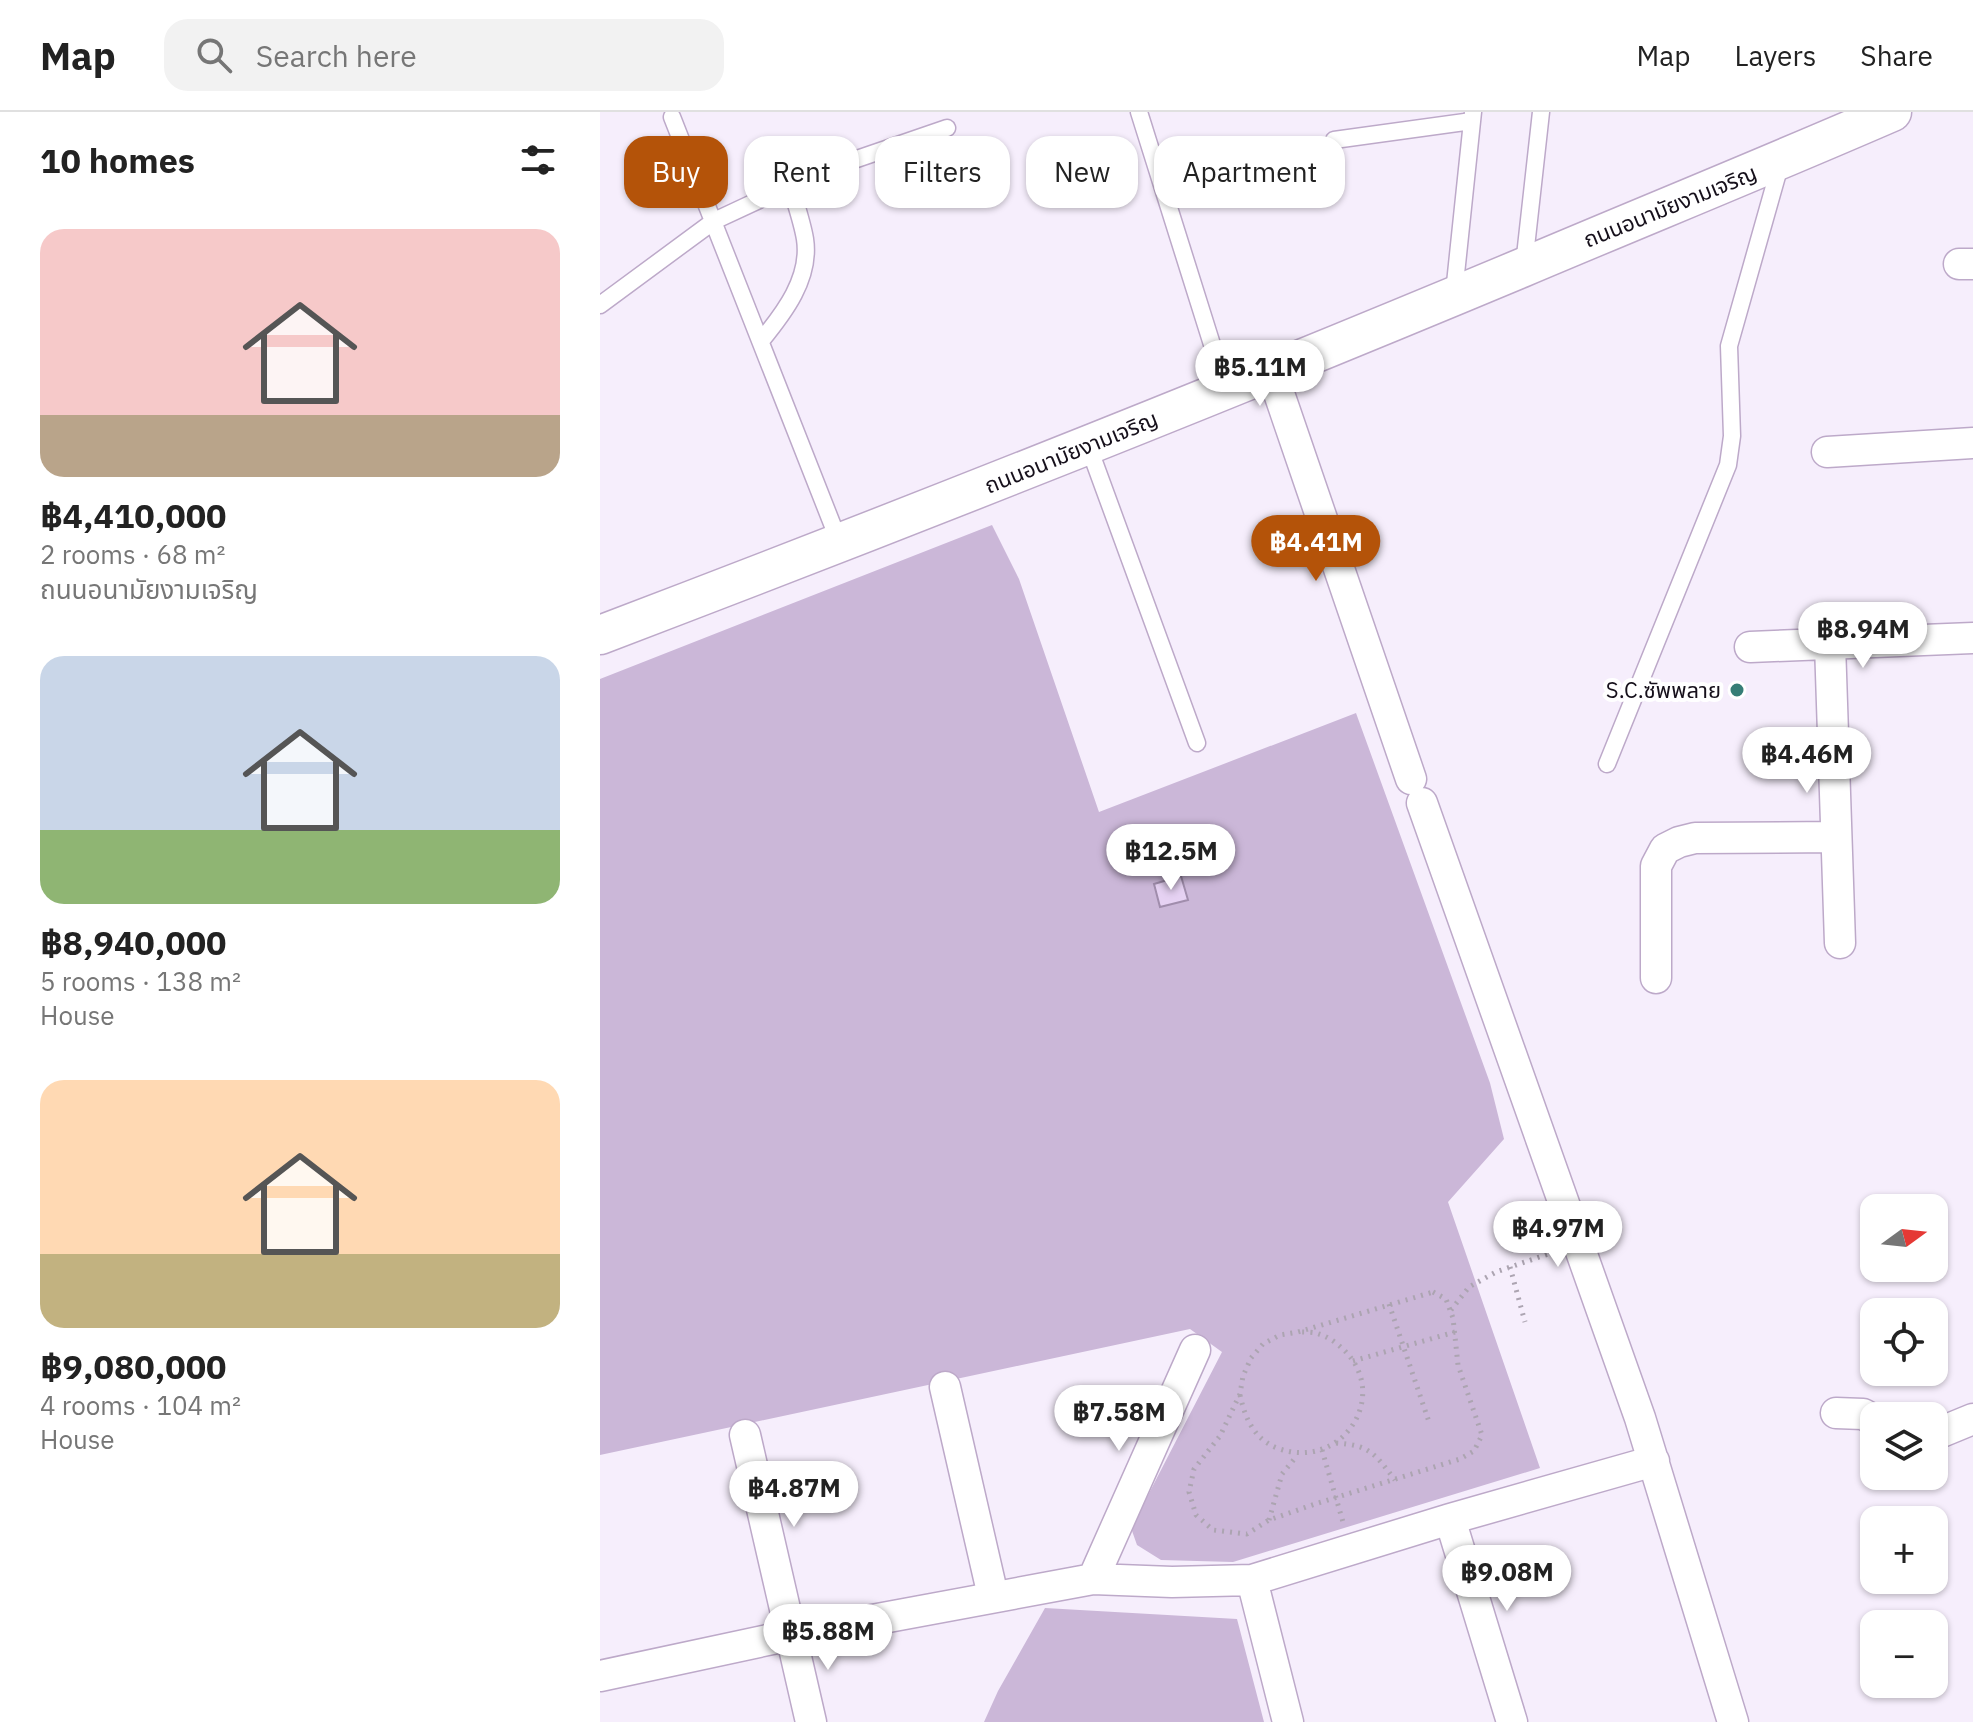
<!DOCTYPE html>
<meta charset="utf-8">
<style>
:root{--surface:#fff;--page:#f2f2f2;--text:#222;--muted:#767676;--line:#e0e0e0;--accent:#b45309}
body{margin:0;font-family:"IBM Plex Sans","Noto Sans Thai",sans-serif;background:var(--page);color:var(--text);height:100vh;display:flex;flex-direction:column;font-size:30px;white-space:nowrap}
*{box-sizing:border-box;margin:0}
p{font-size:26px;color:var(--muted)}
.icon{flex:none;width:44px;height:44px;fill:none;stroke:currentColor;stroke-width:2;stroke-linecap:round;stroke-linejoin:round}
.map{position:relative;flex:1;overflow:hidden}
.details{display:flex;flex-direction:column;background:var(--surface);width:600px}
.details>*{flex:none}
.guide{position:absolute;left:24px;top:24px;width:760px;height:72px;display:flex;gap:16px}
.needle{width:52px;rotate:75deg}
.buttons{position:absolute;left:1260px;top:1082px;display:grid;gap:16px}
.buttons a{display:grid;place-items:center;width:88px;height:88px;border-radius:16px;background:var(--surface);box-shadow:0 2px 6px #0004;font-size:40px}
.price{position:absolute;translate:-50% -68px;padding:0 18px;border-radius:28px;background:#fff;color:#222;font-size:26px;line-height:52px;filter:drop-shadow(0 2px 4px #0008)}
.price::after{content:'';position:absolute;left:50%;top:48px;width:24px;height:18px;margin-left:-12px;background:inherit;clip-path:polygon(0 0,100% 0,50% 100%)}
.price.current{background:var(--accent);color:#fff}
ul{padding:0;list-style:none}
li{display:grid;align-content:center;gap:16px;height:424px;padding:0 40px}
li span{display:grid;place-items:center;height:248px;border-radius:24px;color:#555}
li>.icon{margin-inline-start:auto}
span .icon{width:144px;height:144px;fill:#fffc;stroke-width:1}
li b{font-size:34px}
h2{display:flex;justify-content:space-between;align-items:center;height:96px;padding:0 40px;font-size:34px}
.tag{padding:0 28px;border-radius:24px;background:var(--surface);box-shadow:0 2px 6px #0004;font-size:28px;line-height:72px}
.tag.current{background:var(--accent);color:#fff}
header{display:flex;align-items:center;gap:48px;box-sizing:border-box;height:112px;padding:0 40px;background:var(--surface);border-bottom:2px solid var(--line)}
header strong{font-size:38px}
nav{display:flex;gap:44px;margin-inline-start:auto;font-size:28px}
.search{width:560px;height:72px;background:var(--page);display:flex;align-items:center;gap:20px;box-sizing:border-box;padding:0 28px;border-radius:24px;color:var(--muted);font-size:30px}
main{display:flex;flex:1;min-height:0}
.map>svg:first-child{display:block}
.green{fill:#cbb7d8}
.building{fill:#e6d2f3;stroke:#a08dac;stroke-width:2}
.lines{fill:none;stroke-linecap:round;stroke-linejoin:round}
.service-casing{stroke:#bda9c9;stroke-width:19}
.minor-casing{stroke:#bda9c9;stroke-width:33}
.tertiary-casing{stroke:#bda9c9;stroke-width:41}
.path{stroke:#aca4b1;stroke-width:5;stroke-dasharray:2 6;stroke-linecap:butt}
.service{stroke:#fff;stroke-width:16}
.minor{stroke:#fff;stroke-width:30}
.tertiary{stroke:#fff;stroke-width:38}
.poi-dot{fill:#367d76;stroke:#fff;stroke-width:3}
.labels{text-anchor:middle;stroke-width:8;stroke-linejoin:round;paint-order:stroke}
.street-label{font-size:22px;fill:#16101b;stroke:#fff}
.poi-label{font-size:22px;fill:#16101b;stroke:#fff;text-anchor:end}
</style>
<header>
<strong>Map</strong>
<div class="search"><svg class="icon" aria-label="search" viewBox="0 0 24 24"><circle cx="10" cy="10" r="6"/><path d="M15 15l6 6"/></svg>Search here</div>
<nav><a>Map</a><a>Layers</a><a>Share</a></nav>
</header>
<main>
<section class="details">
<h2>10 homes<svg class="icon" aria-label="filters" viewBox="0 0 24 24"><path d="M4 7h16M4 17h16"/><circle cx="9" cy="7" r="2"/><circle cx="15" cy="17" r="2"/></svg></h2>
<ul>
<li><span style="background:linear-gradient(#f6c9c9 75%,#b9a48a 0)"><svg class="icon" aria-label="home" viewBox="0 0 24 24"><path d="M3 11l9-7 9 7M6 9v11h12V9"/></svg></span><div><b>฿4,410,000</b><p>2 rooms · 68 m²</p><p>ถนนอนามัยงามเจริญ</p></div></li>
<li><span style="background:linear-gradient(#c9d6e8 70%,#8fb573 0)"><svg class="icon" aria-label="home" viewBox="0 0 24 24"><path d="M3 11l9-7 9 7M6 9v11h12V9"/></svg></span><div><b>฿8,940,000</b><p>5 rooms · 138 m²</p><p>House</p></div></li>
<li><span style="background:linear-gradient(#ffd9b3 70%,#c2b280 0)"><svg class="icon" aria-label="home" viewBox="0 0 24 24"><path d="M3 11l9-7 9 7M6 9v11h12V9"/></svg></span><div><b>฿9,080,000</b><p>4 rooms · 104 m²</p><p>House</p></div></li>
</ul>
</section>
<div class="map">
<svg width="1373" height="1610" viewBox="0 0 1373 1610">
<rect width="100%" height="100%" fill="#f6eefc"/>
<!-- green -->
<path class="green" d="M392,413L419,467L499,700L756,601L890,971L904,1027L848,1090L940,1356L633,1450L561,1448L537,1433L531,1416L622,1240L590,1217L0,1343V567Z
M445,1496L637,1507L664,1610H384L398,1579Z"/>
<!-- building -->
<path class="building" d="M581,764L588,788L560,795L554,772Z"/>
<g class="lines">
<!-- service casing -->
<g class="service-casing">
<path id="service" d="M539,0L626,277
M72,5L240,432
M734,28L872,9
M924,153L941,0
M854,181L873,0
M0,193L114,109L219,60L347,16
M161,229C184,201 211,166 205,127C202,109 195,90 190,72
M488,333L597,631
M1007,652L1128,353L1132,324L1129,234L1181,50"/>
</g>
<!-- minor casing -->
<g class="minor-casing">
<path id="minor" d="M1359,152H1373
M671,258L811,667
M1227,340L1373,331
M1230,532L1240,831
M1150,535L1373,526
M822,691L1040,1306L1133,1610
M1056,866V754L1065,737L1079,730L1095,726L1236,725
M345,1275L393,1484
M1236,1301L1263,1302L1274,1308
M145,1323L211,1610
M1334,1323L1373,1307
M850,1407L912,1610
M493,1467L595,1238
M652,1468L688,1610
M0,1564L191,1523L493,1467L572,1470L652,1468L850,1407L1054,1349"/>
</g>
<!-- tertiary casing -->
<g class="tertiary-casing">
<path id="tertiary" d="M0,523C310,405 618,283 924,155C1047,103 1170,53 1292,0"/>
</g>
<!-- path -->
<path class="path" d="M910,1155L925,1210
M833,1180L846,1187L853,1206L858,1253L882,1323L874,1339L860,1347L715,1392L669,1408L647,1422L613,1418L596,1403L589,1380L594,1357L620,1324L640,1282L643,1264L651,1246L663,1232L680,1223L698,1220Z
M789,1192L829,1310
M851,1198L869,1175L896,1160L951,1141
M753,1249L855,1220
M640,1283C645,1306 654,1327 677,1336C740,1360 791,1286 745,1239C738,1232 729,1225 719,1222C714,1220 706,1220 701,1220
M736,1331C770,1333 775,1342 795,1368
M722,1338L743,1410
M669,1408L682,1362L696,1345"/>
<!-- service -->
<use href="#service" class="service"/>
<!-- minor -->
<use href="#minor" class="minor"/>
<!-- tertiary -->
<use href="#tertiary" class="tertiary"/>
</g>
<!-- markers -->
<circle class="poi-dot" cx="1137" cy="578" r="8"/>
<g class="labels">
<!-- street labels -->
<g class="street-label">
<text transform="translate(1070 94) rotate(-22)" y="8">ถนนอนามัยงามเจริญ</text>
<text transform="translate(471 340) rotate(-22)" y="8">ถนนอนามัยงามเจริญ</text>
</g>
<!-- poi labels -->
<g class="poi-label">
<text x="1121" y="586">S.C.ซัพพลาย</text>
</g>
</g>
</svg>
<div class="buttons">
<a><svg class="needle" viewBox="-14 -14 28 28"><path d="M0-13l5 13h-10z" fill="#e53935"/><path d="M0 13l5-13h-10z" fill="#767676"/></svg></a>
<a><svg class="icon" aria-label="locate" viewBox="0 0 24 24"><circle cx="12" cy="12" r="6"/><path d="M12 2v4M12 18v4M2 12h4M18 12h4"/></svg></a>
<a><svg class="icon" aria-label="layers" viewBox="0 0 24 24"><path d="M12 4l9 5-9 5-9-5zM3 14l9 5 9-5"/></svg></a>
<a>+</a>
<a>−</a>
</div>
<b class="price" style="left:660px;top:296px">฿5.11M</b>
<b class="price current" style="left:716px;top:471px">฿4.41M</b>
<b class="price" style="left:1263px;top:558px">฿8.94M</b>
<b class="price" style="left:1207px;top:683px">฿4.46M</b>
<b class="price" style="left:571px;top:780px">฿12.5M</b>
<b class="price" style="left:958px;top:1157px">฿4.97M</b>
<b class="price" style="left:519px;top:1341px">฿7.58M</b>
<b class="price" style="left:194px;top:1417px">฿4.87M</b>
<b class="price" style="left:907px;top:1501px">฿9.08M</b>
<b class="price" style="left:228px;top:1560px">฿5.88M</b>
<div class="guide">
<a class="tag current">Buy</a>
<a class="tag">Rent</a>
<a class="tag">Filters</a>
<a class="tag">New</a>
<a class="tag">Apartment</a>
</div>
</div>
</main>
